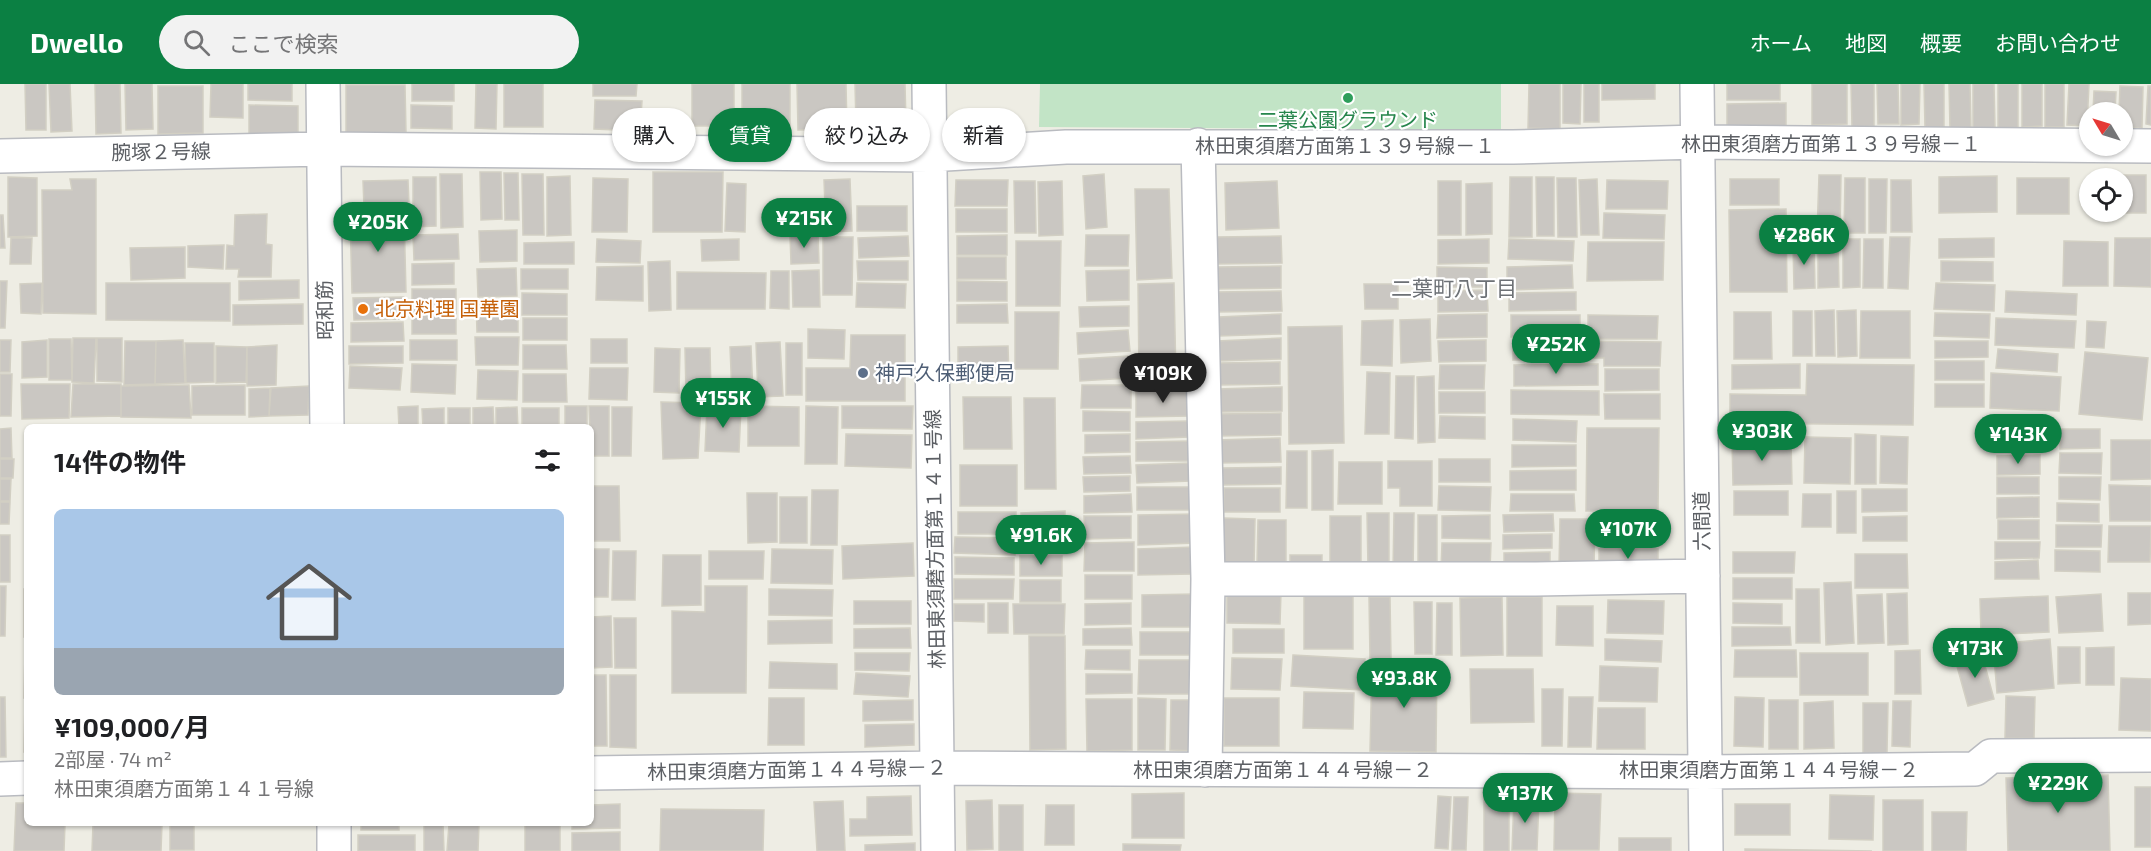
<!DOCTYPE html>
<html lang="ja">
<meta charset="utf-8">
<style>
:root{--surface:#fff;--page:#f2f2f2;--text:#202124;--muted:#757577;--line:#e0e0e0;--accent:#0b8043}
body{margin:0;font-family:"Exo 2","Noto Sans JP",sans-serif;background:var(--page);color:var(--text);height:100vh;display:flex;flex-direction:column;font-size:22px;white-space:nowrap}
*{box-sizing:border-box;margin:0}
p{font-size:20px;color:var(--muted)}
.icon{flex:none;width:33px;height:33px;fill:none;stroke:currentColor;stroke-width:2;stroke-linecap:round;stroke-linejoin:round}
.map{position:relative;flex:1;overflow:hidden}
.drawer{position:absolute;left:24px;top:340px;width:570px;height:402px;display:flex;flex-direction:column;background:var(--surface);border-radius:9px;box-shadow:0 2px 4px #0004}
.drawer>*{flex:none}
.hud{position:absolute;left:612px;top:24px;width:570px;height:54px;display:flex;gap:12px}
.needle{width:39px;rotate:308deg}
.fabs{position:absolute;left:2079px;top:18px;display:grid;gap:12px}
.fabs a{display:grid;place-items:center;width:54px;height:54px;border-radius:50%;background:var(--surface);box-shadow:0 2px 4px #0004;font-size:30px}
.price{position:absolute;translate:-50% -51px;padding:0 14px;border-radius:21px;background:var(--accent);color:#fff;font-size:20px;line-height:39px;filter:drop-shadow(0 2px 3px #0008)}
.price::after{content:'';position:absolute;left:50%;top:36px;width:18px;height:14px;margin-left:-9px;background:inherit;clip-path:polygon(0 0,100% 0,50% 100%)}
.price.active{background:#222;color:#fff}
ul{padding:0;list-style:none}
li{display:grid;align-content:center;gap:12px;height:318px;padding:0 30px}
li+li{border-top:2px solid var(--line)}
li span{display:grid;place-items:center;height:186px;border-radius:9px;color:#555}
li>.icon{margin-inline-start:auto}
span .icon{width:108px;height:108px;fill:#fffc;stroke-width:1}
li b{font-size:26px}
h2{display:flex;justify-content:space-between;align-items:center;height:72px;padding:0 30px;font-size:26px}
.tag{padding:0 21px;border-radius:27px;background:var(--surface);box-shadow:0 2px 4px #0004;font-size:21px;line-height:54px}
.tag.active{background:var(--accent);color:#fff}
header{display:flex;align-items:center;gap:36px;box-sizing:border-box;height:84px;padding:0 30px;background:var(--accent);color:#fff}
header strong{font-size:28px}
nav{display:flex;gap:33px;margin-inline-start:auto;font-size:21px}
.search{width:420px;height:54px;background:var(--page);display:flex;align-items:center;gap:15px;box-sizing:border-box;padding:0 21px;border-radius:33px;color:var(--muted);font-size:22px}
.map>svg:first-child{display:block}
.green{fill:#c2e4c6}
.building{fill:#cac7c2;stroke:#d2cfc3;stroke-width:1.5}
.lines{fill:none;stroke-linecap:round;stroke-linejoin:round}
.minor-casing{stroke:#b9bbc0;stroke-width:36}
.minor{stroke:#fff;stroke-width:33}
.leisure-dot{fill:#2e9e5b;stroke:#fff;stroke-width:2}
.food-dot{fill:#e8710a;stroke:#fff;stroke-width:2}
.service-dot{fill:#5c6f8a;stroke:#fff;stroke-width:2}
.labels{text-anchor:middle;stroke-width:4.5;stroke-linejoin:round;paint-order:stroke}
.leisure-label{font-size:20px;fill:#27864d;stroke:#fff}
.street-label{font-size:20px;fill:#5c5f64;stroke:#fff}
.food-label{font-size:20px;fill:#c56008;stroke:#fff;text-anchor:start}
.service-label{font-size:20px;fill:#4e5e75;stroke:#fff;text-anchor:start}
.neighbourhood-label{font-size:21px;fill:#6d7176;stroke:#fff}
</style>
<header>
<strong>Dwello</strong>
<div class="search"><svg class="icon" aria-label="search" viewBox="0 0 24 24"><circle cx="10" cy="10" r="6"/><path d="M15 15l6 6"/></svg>ここで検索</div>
<nav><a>ホーム</a><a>地図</a><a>概要</a><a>お問い合わせ</a></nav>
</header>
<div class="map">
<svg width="2151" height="767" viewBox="0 0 2151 767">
<rect width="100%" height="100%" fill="#eeede4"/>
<!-- green -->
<path class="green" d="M1040,0H1501V46L1039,43Z"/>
<!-- building -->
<path class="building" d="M25,0H46V46H26Z
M49,0H70L72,47L51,48Z
M95,0H120L121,49L96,50Z
M125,0H152L153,45L126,46Z
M211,0H243V34L210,33Z
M248,0H292V17L248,16Z
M412,0H454V17H412Z
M476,0H497L496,45L475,44Z
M504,0H543V43H504Z
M593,0H637L636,12H593Z
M692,0H734V42H692Z
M742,0H790V41H742Z
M797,0H846L847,45L798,46Z
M855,0H905L906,39L856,41Z
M1529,0H1560V45L1528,44Z
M1563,0H1581L1580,40L1563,39Z
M1584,0H1599V38H1584Z
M1602,0H1655V15L1602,16Z
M1727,0H1780V16H1727Z
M1812,0H1847V40L1812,41Z
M1851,0H1874V42L1852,43Z
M1877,0H1898L1899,40H1878Z
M1901,0H1920L1919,40L1901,41Z
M1924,0H1944V43L1925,44Z
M1949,0H1970L1971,45H1950Z
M1973,0H1994L1995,44H1973Z
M1998,0H2018V44H1998Z
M2022,0H2042V42L2022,43Z
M2045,0H2064V43H2045Z
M2069,0H2089L2087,42L2067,41Z
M346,1H405L406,48L346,49Z
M158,2H203V49L158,50Z
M2120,2L2143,3L2142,44L2122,43V28H2119Z
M2148,2H2151V41L2146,40Z
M2094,7L2116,8L2115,28H2093Z
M595,16L642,17L640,47L594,45Z
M1786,19V43H1727V20Z
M249,21L298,22V52H249Z
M411,21L452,22V45L411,44Z
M480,88H501L502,135L481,136Z
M653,88H723L722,148H653Z
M504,89H518L519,136H505Z
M440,90H462L463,143L441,144Z
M522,90H543L544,151H523Z
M1104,90L1107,143L1086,145L1083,92Z
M1819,91H1841L1840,150H1817Z
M2095,91H2146V129H2095L2122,128V94H2095Z
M570,92L571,151L547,152V93Z
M1997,92V128L1939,129V93Z
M8,93L37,94V152L8,153Z
M413,93H436V142L413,143Z
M1510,93H1532V153H1509Z
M1536,93H1554V152H1537Z
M593,94L628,95L627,148H592Z
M1557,94H1576L1577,153H1558Z
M1845,94H1865V149H1844Z
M2017,94H2069V130H2017Z
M70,95H96V230L43,229L42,106H72Z
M850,95L852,147L826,148L824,96Z
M1597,95L1599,151H1581L1579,96Z
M1730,95H1779V121H1730Z
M1869,95H1887L1886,149H1869Z
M408,96L409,121L364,123L363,97Z
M956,96H1008L1007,122H955Z
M1607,96L1668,97L1667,125H1606Z
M1891,96H1911L1912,148H1891Z
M1014,97H1035L1036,149H1015Z
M1062,97L1063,151L1039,152L1038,98Z
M1277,97L1279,144L1226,146L1225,99Z
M1438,97H1461V151H1438Z
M727,99L746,100L745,148L725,147Z
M1492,99V150L1466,151V100Z
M1135,105H1169L1172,194L1137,196Z
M857,122H907V147H857Z
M956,125H1007V148H956Z
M1786,125L1787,208H1730L1729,126Z
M404,129L406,208L352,209L350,131Z
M1604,129L1665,131L1664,155L1603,154Z
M267,130L266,160L272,161L271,193H238L239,185H226L227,161L234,162L235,131Z
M0,131H3L5,164H0Z
M517,146V177L480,178L479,147Z
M458,150L459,175L414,176L413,151Z
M818,150L819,179L791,180L790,151Z
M1007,151V171H957V152Z
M1086,151H1129L1128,182H1085Z
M908,152L909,172L859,174L858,154Z
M1281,152L1282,179L1216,180V153Z
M823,153H853L852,211H823Z
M1890,153H1910L1908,205L1888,204Z
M11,154H32L31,180H10Z
M1994,154V173L1939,174V155Z
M2115,154H2151V203L2114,202Z
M597,155L641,157L640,179L596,178Z
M739,155V176L702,177L701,156Z
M1489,155V179L1438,180V156Z
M1509,155L1574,157L1573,177L1508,175Z
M1843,155H1860V203L1843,204Z
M1864,155H1883V204H1863Z
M1016,157H1061L1060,222H1016Z
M2064,157L2108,158V202H2063Z
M574,158V180H524V159Z
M1588,158H1664L1663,196L1587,197Z
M1838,158L1839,203L1818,204V159Z
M1814,160L1815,204L1794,205L1793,161Z
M224,161L223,185L188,183V162Z
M185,163V194L131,196L130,164Z
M957,173H1006V195H957Z
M670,177L671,226L649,227L648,178Z
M857,177H908V196H858Z
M1941,177L1993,178V197H1941Z
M454,179V200L412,201V180Z
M1572,181L1573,204L1507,206V183Z
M643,182V217L596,216L597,183Z
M1281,182V204L1218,205L1217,183Z
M1437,183L1487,184V203H1437Z
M516,184L517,212L478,213L477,185Z
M521,185H568V205H521Z
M819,186L820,223H793L792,187Z
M1129,186V216L1087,217L1086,187Z
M771,187H789V225L770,224Z
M677,188L766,189L765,225H677Z
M299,196V214L239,216V197Z
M0,197H7L5,244H0Z
M957,197L1007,198V217H957Z
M42,199L41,230L21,229L20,200Z
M106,199H230V237L106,236Z
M857,199L906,200L905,224L856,223Z
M1174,199L1176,295H1139L1138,200Z
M1936,199L1995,201L1994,227L1934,225Z
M1364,200H1398V225H1365Z
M412,205H456V250H412Z
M1487,206L1488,227L1438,228V207Z
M1281,207L1282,227L1216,228V208Z
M2006,207L2077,210L2076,231L2005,228Z
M1576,208V226L1509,227V209Z
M522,209L567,210V231H522Z
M404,213L405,235L354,236L353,214Z
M518,217V248H477L476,218Z
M303,220V240L233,241V221Z
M1007,220L1008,239H957V221Z
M1129,222V242L1080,243L1079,223Z
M1834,226L1835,272H1816L1815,227Z
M1856,226L1857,272L1838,273L1837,227Z
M1793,227H1812V272H1793Z
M1861,227H1910V274H1860Z
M1015,228H1059L1058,285H1015Z
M1734,228H1771L1772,275H1734Z
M1935,229L1990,230L1989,254L1934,252Z
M1281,230V250L1219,252V233Z
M1487,230V253L1437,254L1438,231Z
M1511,231H1580V253H1511Z
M1588,231L1658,232L1657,255H1588Z
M523,234H567V256H523Z
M1996,234L2076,237L2074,264L1995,261Z
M1430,235L1431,277L1401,279L1400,236Z
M1393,236L1392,282L1361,281L1362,237Z
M2087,237L2106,238L2104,264L2086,263Z
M403,238L404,257L351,258V239Z
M1342,242L1344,359L1289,360L1288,243Z
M808,245L845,246L844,275L808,274Z
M1128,246L1130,267L1078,270L1077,249Z
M851,251H905V317H806V284H850Z
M475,253H519L518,281H476Z
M73,254H96L94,299L72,298Z
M97,254H122V298L97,297Z
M1281,254V275L1218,277L1217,257Z
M49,255H71L72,296H49Z
M591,255H627V279H591Z
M0,256H11L10,288H0Z
M47,256V293L22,294V258Z
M183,256L185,299L155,300L156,257Z
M410,256H457V276H410Z
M1486,256V277L1439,278L1438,257Z
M1577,256V275L1513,276V257Z
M125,257H156L155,300L124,301Z
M1584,257L1661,258L1660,282H1604V274H1584Z
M1935,257H1988V273L1935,274Z
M780,258L783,312L758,313L756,259Z
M185,259H214V298L186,299Z
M786,259H802V311H786Z
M277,261L276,301L247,302V263Z
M523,261H566L567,285H523Z
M216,262L247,263L246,298L216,299Z
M349,262H403V279L349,280Z
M751,262L753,311L732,312L730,263Z
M1008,262L1009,292L958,293V263Z
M655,264L680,265L679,309L654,308Z
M685,264H710L711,311H686Z
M1998,265L2058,270L2057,288L1996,284Z
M2085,268L2148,274L2142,336L2079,330Z
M1128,272L1129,294L1080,297L1079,275Z
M1935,277H1984V296H1935Z
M1280,278V300L1218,301V279Z
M412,280L456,281L455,310L411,308Z
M1598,280V301L1514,302V281Z
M1800,280V304L1732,305V281Z
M1807,280L1914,281L1913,341L1730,339V310L1806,311Z
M1440,281H1485L1484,305H1439Z
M350,282L402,284L400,306L349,304Z
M590,284H628L627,316L589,315Z
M1605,285H1659V306L1605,307Z
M478,286L518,287L517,316L477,315Z
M1367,288L1390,289L1389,350H1365Z
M1991,289L2061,293L2059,327L1990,324Z
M0,290H12L11,332H0Z
M523,290H566L567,318H523Z
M1396,292H1414L1413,355L1395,354Z
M1434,292L1435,358L1418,359L1417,293Z
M21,300H70L69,334L22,335Z
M73,300H121V332L71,333Z
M1935,300H1984V323H1935Z
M189,301L191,334L121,333V302Z
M245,301V331H192V302Z
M1082,301H1131V324H1081Z
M309,302L308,331L269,332L271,304Z
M1282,303V327L1219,328L1218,305Z
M270,304L269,332L249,333V305Z
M1511,306L1599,307V331L1511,330Z
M1136,307H1189L1190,332L1136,333Z
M1439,308H1485V329H1439Z
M1604,310H1660V335H1605Z
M963,313H1011L1012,365H964Z
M1024,314H1055L1056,405H1025Z
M661,318L701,319L698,374L663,375Z
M418,322V344H399L398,323Z
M565,322H587V344H565Z
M589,322H609V372H591Z
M707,322L741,323L739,368L705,367Z
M748,322L799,323V362H748Z
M806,322L838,323L837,380H805Z
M842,322H913L912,345L842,344Z
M493,323L494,344H473V324Z
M517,323L518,344H496V324Z
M612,323H632L631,372H612Z
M444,324V344H423L422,325Z
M448,324H470V344H448Z
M522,324H559V344H522Z
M1083,327L1130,328V347H1083Z
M1281,329V351L1216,352V330Z
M1440,332L1485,333V355L1439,354Z
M1513,335L1577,337L1576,358L1513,356Z
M1189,337V353L1136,355V338Z
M11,344L12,374H0V345Z
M1587,344H1659L1658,427H1586Z
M2060,345H2100V364L2060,365Z
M2040,347V368H1999L1998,348Z
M25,348H27L26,390Z
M846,350L912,351L911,384L845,382Z
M1130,350V368L1085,369V351Z
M1855,350L1876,351V400H1855Z
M1881,352L1908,353L1907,400L1880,399Z
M1805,353L1851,354L1850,400L1804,399Z
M1280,354L1281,378L1217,379V356Z
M1791,355L1792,400L1733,401L1732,356Z
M2111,356H2151V395L2111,396Z
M1191,357V377H1136V358Z
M1512,361H1576V382L1512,383Z
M1333,366V426H1312V367Z
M1287,367H1307V424H1286Z
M2060,369H2102L2101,390L2059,389Z
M2040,371V390L1997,391V372Z
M1130,372L1131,389L1084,390L1083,373Z
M0,375H14L13,394H0Z
M1439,375H1490V398H1439Z
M1388,377H1432V422H1400V404H1388Z
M1339,378H1382V420H1338Z
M1190,379L1191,397L1137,399L1136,381Z
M960,381H1017V422H960Z
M1281,383V400L1222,401L1221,384Z
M1576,386V406H1510V387Z
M1130,392V407L1084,408L1083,393Z
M1997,393H2039V410H1997Z
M2059,393H2101L2100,416L2059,415Z
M0,395H11L10,417H0Z
M2109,401L2151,402V437H2110Z
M591,402H619L620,457H592Z
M1439,402L1491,403L1490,427L1438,426Z
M1137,403H1191V426H1137Z
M1224,404H1280V428H1224Z
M1862,405H1907V427L1862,428Z
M812,406H838L837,461H811Z
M1734,407H1788V431H1734Z
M1837,407H1856V449H1837Z
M747,409H777V458L748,459Z
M1131,410L1132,428L1084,429V412Z
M1511,410H1574L1575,427H1510Z
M1803,410H1831V443H1802Z
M780,413H807V459H780Z
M2039,413V433L1997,434V414Z
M0,418H10L9,440H0Z
M2057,419L2099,420V438L2057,437Z
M1065,427V448L1021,449V429Z
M958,428H1016V450H958Z
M1367,429H1389V484H1368Z
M1394,429H1414L1413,487H1393Z
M1196,430V459L1138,461V431Z
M1553,430L1554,447L1504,448L1503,431Z
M1418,431H1437V485H1418Z
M1490,431V455L1442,454V432Z
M1084,432H1131V454L1085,455Z
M1330,432H1361V481H1330Z
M1907,432V457H1863V433Z
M1658,433V459L1600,460V434Z
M1223,434L1255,435L1254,483H1222Z
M1560,435H1595L1594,484L1559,483Z
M1258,436H1286V481L1257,480Z
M1998,436H2039V455H1998Z
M2056,441H2102L2101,463H2056Z
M2109,442H2151L2150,478H2108Z
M1063,450L1064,469H1020L1021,451Z
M1552,450V464L1503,465V451Z
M0,451H10V498H0Z
M955,453L1015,454V471L954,469Z
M1134,458V487H1084L1085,459Z
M1995,458H2040L2039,474L1995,475Z
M913,459L914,492L843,495L842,462Z
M1442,459H1491L1490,486L1441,485Z
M1194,463V490L1138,491V465Z
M591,465H609L608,513H591Z
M772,465L833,466L832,500L771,499Z
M1599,465H1658V488H1599Z
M2055,466L2100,467V488L2055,487Z
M613,467H636L635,516H612Z
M709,467H764L763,495H709Z
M1550,468V489L1504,490V469Z
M1733,468H1795L1794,489H1733Z
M1855,470H1907L1908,504H1855Z
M663,471H701V521L662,522Z
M1290,471H1322V486H1290Z
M1020,472H1062V492H1020Z
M955,473L1014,474V491L955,490Z
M2038,476L2039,495H1995V478Z
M1085,491H1132V515H1085Z
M1733,494H1792V515H1733Z
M954,495H1014L1013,515H954Z
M1020,496H1061V518H1020Z
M1851,498L1854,559L1826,561L1824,499Z
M0,502H6L5,552H0Z
M705,502H747L746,609H672V527L705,528Z
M24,505H27V553H24Z
M769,505L833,506L832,532L769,531Z
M1796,505H1819L1820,559H1796Z
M1227,507L1281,508L1280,540L1227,539Z
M1907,509L1908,560L1888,561L1887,510Z
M2128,509H2151V540L2128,541Z
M1195,510V543H1142V511Z
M1882,510L1884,559L1858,560L1857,511Z
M2101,510L2103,547L2059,549L2056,513Z
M1304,511H1353V565H1304Z
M2048,512L2049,548L1981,551L1980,515Z
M1369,513H1390L1391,574L1370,575Z
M1502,513L1503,571L1461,572L1460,514Z
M1507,513H1542V572H1507Z
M1608,516L1664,517L1663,550L1607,549Z
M854,517H911V540H854Z
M1414,518H1432V570H1415Z
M988,519H1008V549H988Z
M1131,519V540L1085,541V520Z
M1437,519H1452V571H1436Z
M1733,519L1782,520V540L1733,539Z
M954,520H984V538L954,537Z
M1013,520H1065L1064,550H1014Z
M1557,522H1593V562L1556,561Z
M611,532L612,583L591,584V533Z
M614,534H636V584H615Z
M832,536V559L768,560V537Z
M1732,543H1790L1791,561L1732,562Z
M910,544L911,564H854V545Z
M1131,544L1132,561H1083V545Z
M1233,545H1284V569H1233Z
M1140,548H1196V571H1140Z
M1029,552H1065L1066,665L1030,666Z
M1605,555L1662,557L1661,578L1605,576Z
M2050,555L2054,604L1997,609L1993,560Z
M2058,563H2080V599L2058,600Z
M2114,563V601H2086V564Z
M1086,566H1130V586L1085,585Z
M1735,566H1796L1797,593H1734Z
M1920,566L1921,610H1895V567Z
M1981,567L1994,615L1968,622L1955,575Z
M25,568H27V614H24Z
M855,569H910L909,587L855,586Z
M1800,569H1868V611H1800Z
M1293,571L1365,575L1363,606L1291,602Z
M1232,574L1282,575L1280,606L1231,605Z
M1139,576H1193V610H1138Z
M770,578L837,580V605L769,604Z
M1372,581L1437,582L1436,668L1370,667Z
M1600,582L1658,584L1657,618L1599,617Z
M1470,585H1533L1534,638L1471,639Z
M856,589L910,592L908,613L854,610Z
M1086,590H1132V609L1086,610Z
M591,591H606L607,662H591Z
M610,591H636V664L610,663Z
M2121,594L2151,595V647L2119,646Z
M1542,605H1563L1562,662H1542Z
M1304,608L1354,609L1353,645L1303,644Z
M2006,612L2035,613L2034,654H2005Z
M0,613H5L6,673H0Z
M1569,613H1593L1591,663H1568Z
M1735,613L1764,614L1763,663L1734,662Z
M769,614H804V661H768Z
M1138,614L1166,615L1165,666H1138Z
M1224,614H1279V662H1224Z
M1086,615H1132V666L1087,667Z
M913,616V636L863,637V617Z
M1171,616H1199L1198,667L1170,666Z
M1769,616H1798V665H1769Z
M25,617H27V668H24Z
M1833,617L1834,664L1804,665V619Z
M1893,617H1911L1910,663L1892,662Z
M1863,619H1888L1887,669H1863Z
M1598,624H1645V665H1597Z
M914,640V661L865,663V641Z
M2108,691L2110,767H2008L2006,694Z
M2135,703H2151V763H2135Z
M1184,709V754H1132V710Z
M1555,709L1601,710L1599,766H1554Z
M1830,711L1874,712L1873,756L1829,755Z
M911,712L912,751L850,752V735H867V713Z
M1438,712L1451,713L1448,765L1435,764Z
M1454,713H1468L1466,766H1452Z
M1484,713H1509V767H1484Z
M1514,715H1539L1537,766H1512Z
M992,716L993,765L967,766L966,717Z
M1883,716H1923V767H1883Z
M843,717L845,767H817L814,718Z
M16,719H27V740H65L64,767H14Z
M620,720V744L572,745V740H591V721Z
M1735,720H1790V751H1735Z
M999,721H1023V767H999Z
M1046,721H1074V761H1045Z
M661,725L764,726L763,767H660Z
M1932,728H1967L1966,767H1932Z
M93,740H162L161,767H92Z
M170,740H194V766H170Z
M361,740H399V746H361Z
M424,740H443L444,767H424Z
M449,740H479L478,767H447Z
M525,740H560V767H525Z
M620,748V767H572V749Z
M358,751H415V767H358Z
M1619,754H1671V767H1619Z
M915,759V767H865V761Z
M1123,760L1181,761L1180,767H1123Z
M1745,765L1872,767H1745Z"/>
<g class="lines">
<!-- minor casing -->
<g class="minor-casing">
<path id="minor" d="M323,0L327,344
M929,0L938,767
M1697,0L1706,767
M1198,61L1208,495L1205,686
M0,72L323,65L929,71L1066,63H1513L1698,58L2151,62
M1208,495H1536L1703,492
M591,689L938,684L1705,688L1975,685L1991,672L2151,671
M0,695L27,694
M334,740V767"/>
</g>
<!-- minor -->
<use href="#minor" class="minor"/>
</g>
<!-- markers -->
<circle class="leisure-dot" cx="1348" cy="14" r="6"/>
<circle class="food-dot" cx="363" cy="225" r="6"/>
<circle class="service-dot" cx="863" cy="289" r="6"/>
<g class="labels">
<!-- leisure labels -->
<g class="leisure-label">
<text x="1348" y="43">二葉公園グラウンド</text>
</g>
<!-- street labels -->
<g class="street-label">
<text x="1831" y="67">林田東須磨方面第１３９号線－１</text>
<text x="1345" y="69">林田東須磨方面第１３９号線－１</text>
<text transform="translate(161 68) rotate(-1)" y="7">腕塚２号線</text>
<text transform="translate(325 226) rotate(-91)" y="7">昭和筋</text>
<text transform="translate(1702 437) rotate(-91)" y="7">六間道</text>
<text transform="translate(935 455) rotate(-91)" y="7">林田東須磨方面第１４１号線</text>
<text transform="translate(797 686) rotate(-1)" y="7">林田東須磨方面第１４４号線－２</text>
<text x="1283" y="693">林田東須磨方面第１４４号線－２</text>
<text x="1769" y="693">林田東須磨方面第１４４号線－２</text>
</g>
<!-- food labels -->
<g class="food-label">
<text x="375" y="232">北京料理 国華園</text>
</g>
<!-- service labels -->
<g class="service-label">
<text x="875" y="296">神戸久保郵便局</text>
</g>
<!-- neighbourhood labels -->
<g class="neighbourhood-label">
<text x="1454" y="212">二葉町八丁目</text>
</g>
</g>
</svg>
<div class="fabs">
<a><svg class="needle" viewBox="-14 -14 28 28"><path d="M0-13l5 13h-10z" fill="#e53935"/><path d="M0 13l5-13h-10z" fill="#757577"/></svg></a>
<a><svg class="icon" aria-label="locate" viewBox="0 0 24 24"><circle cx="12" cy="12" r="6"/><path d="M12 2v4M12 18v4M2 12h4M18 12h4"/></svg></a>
</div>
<b class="price" style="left:804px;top:165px">¥215K</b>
<b class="price" style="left:378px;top:169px">¥205K</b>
<b class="price" style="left:1804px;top:182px">¥286K</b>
<b class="price" style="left:1556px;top:291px">¥252K</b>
<b class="price active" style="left:1163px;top:320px">¥109K</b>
<b class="price" style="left:723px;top:345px">¥155K</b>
<b class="price" style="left:1762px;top:378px">¥303K</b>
<b class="price" style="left:2018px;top:381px">¥143K</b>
<b class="price" style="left:1628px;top:476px">¥107K</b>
<b class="price" style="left:1041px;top:482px">¥91.6K</b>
<b class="price" style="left:1975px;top:595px">¥173K</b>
<b class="price" style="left:1404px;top:625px">¥93.8K</b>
<b class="price" style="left:2058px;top:730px">¥229K</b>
<b class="price" style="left:1525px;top:740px">¥137K</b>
<div class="hud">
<a class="tag">購入</a>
<a class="tag active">賃貸</a>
<a class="tag">絞り込み</a>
<a class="tag">新着</a>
</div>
<section class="drawer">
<h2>14件の物件<svg class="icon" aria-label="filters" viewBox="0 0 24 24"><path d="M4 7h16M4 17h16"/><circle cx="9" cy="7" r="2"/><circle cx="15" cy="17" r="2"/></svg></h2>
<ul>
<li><span style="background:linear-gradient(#a9c7e8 75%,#9aa5b1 0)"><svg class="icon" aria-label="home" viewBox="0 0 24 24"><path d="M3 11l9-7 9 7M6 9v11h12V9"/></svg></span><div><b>¥109,000/月</b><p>2部屋 · 74 m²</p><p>林田東須磨方面第１４１号線</p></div></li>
</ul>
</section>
</div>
